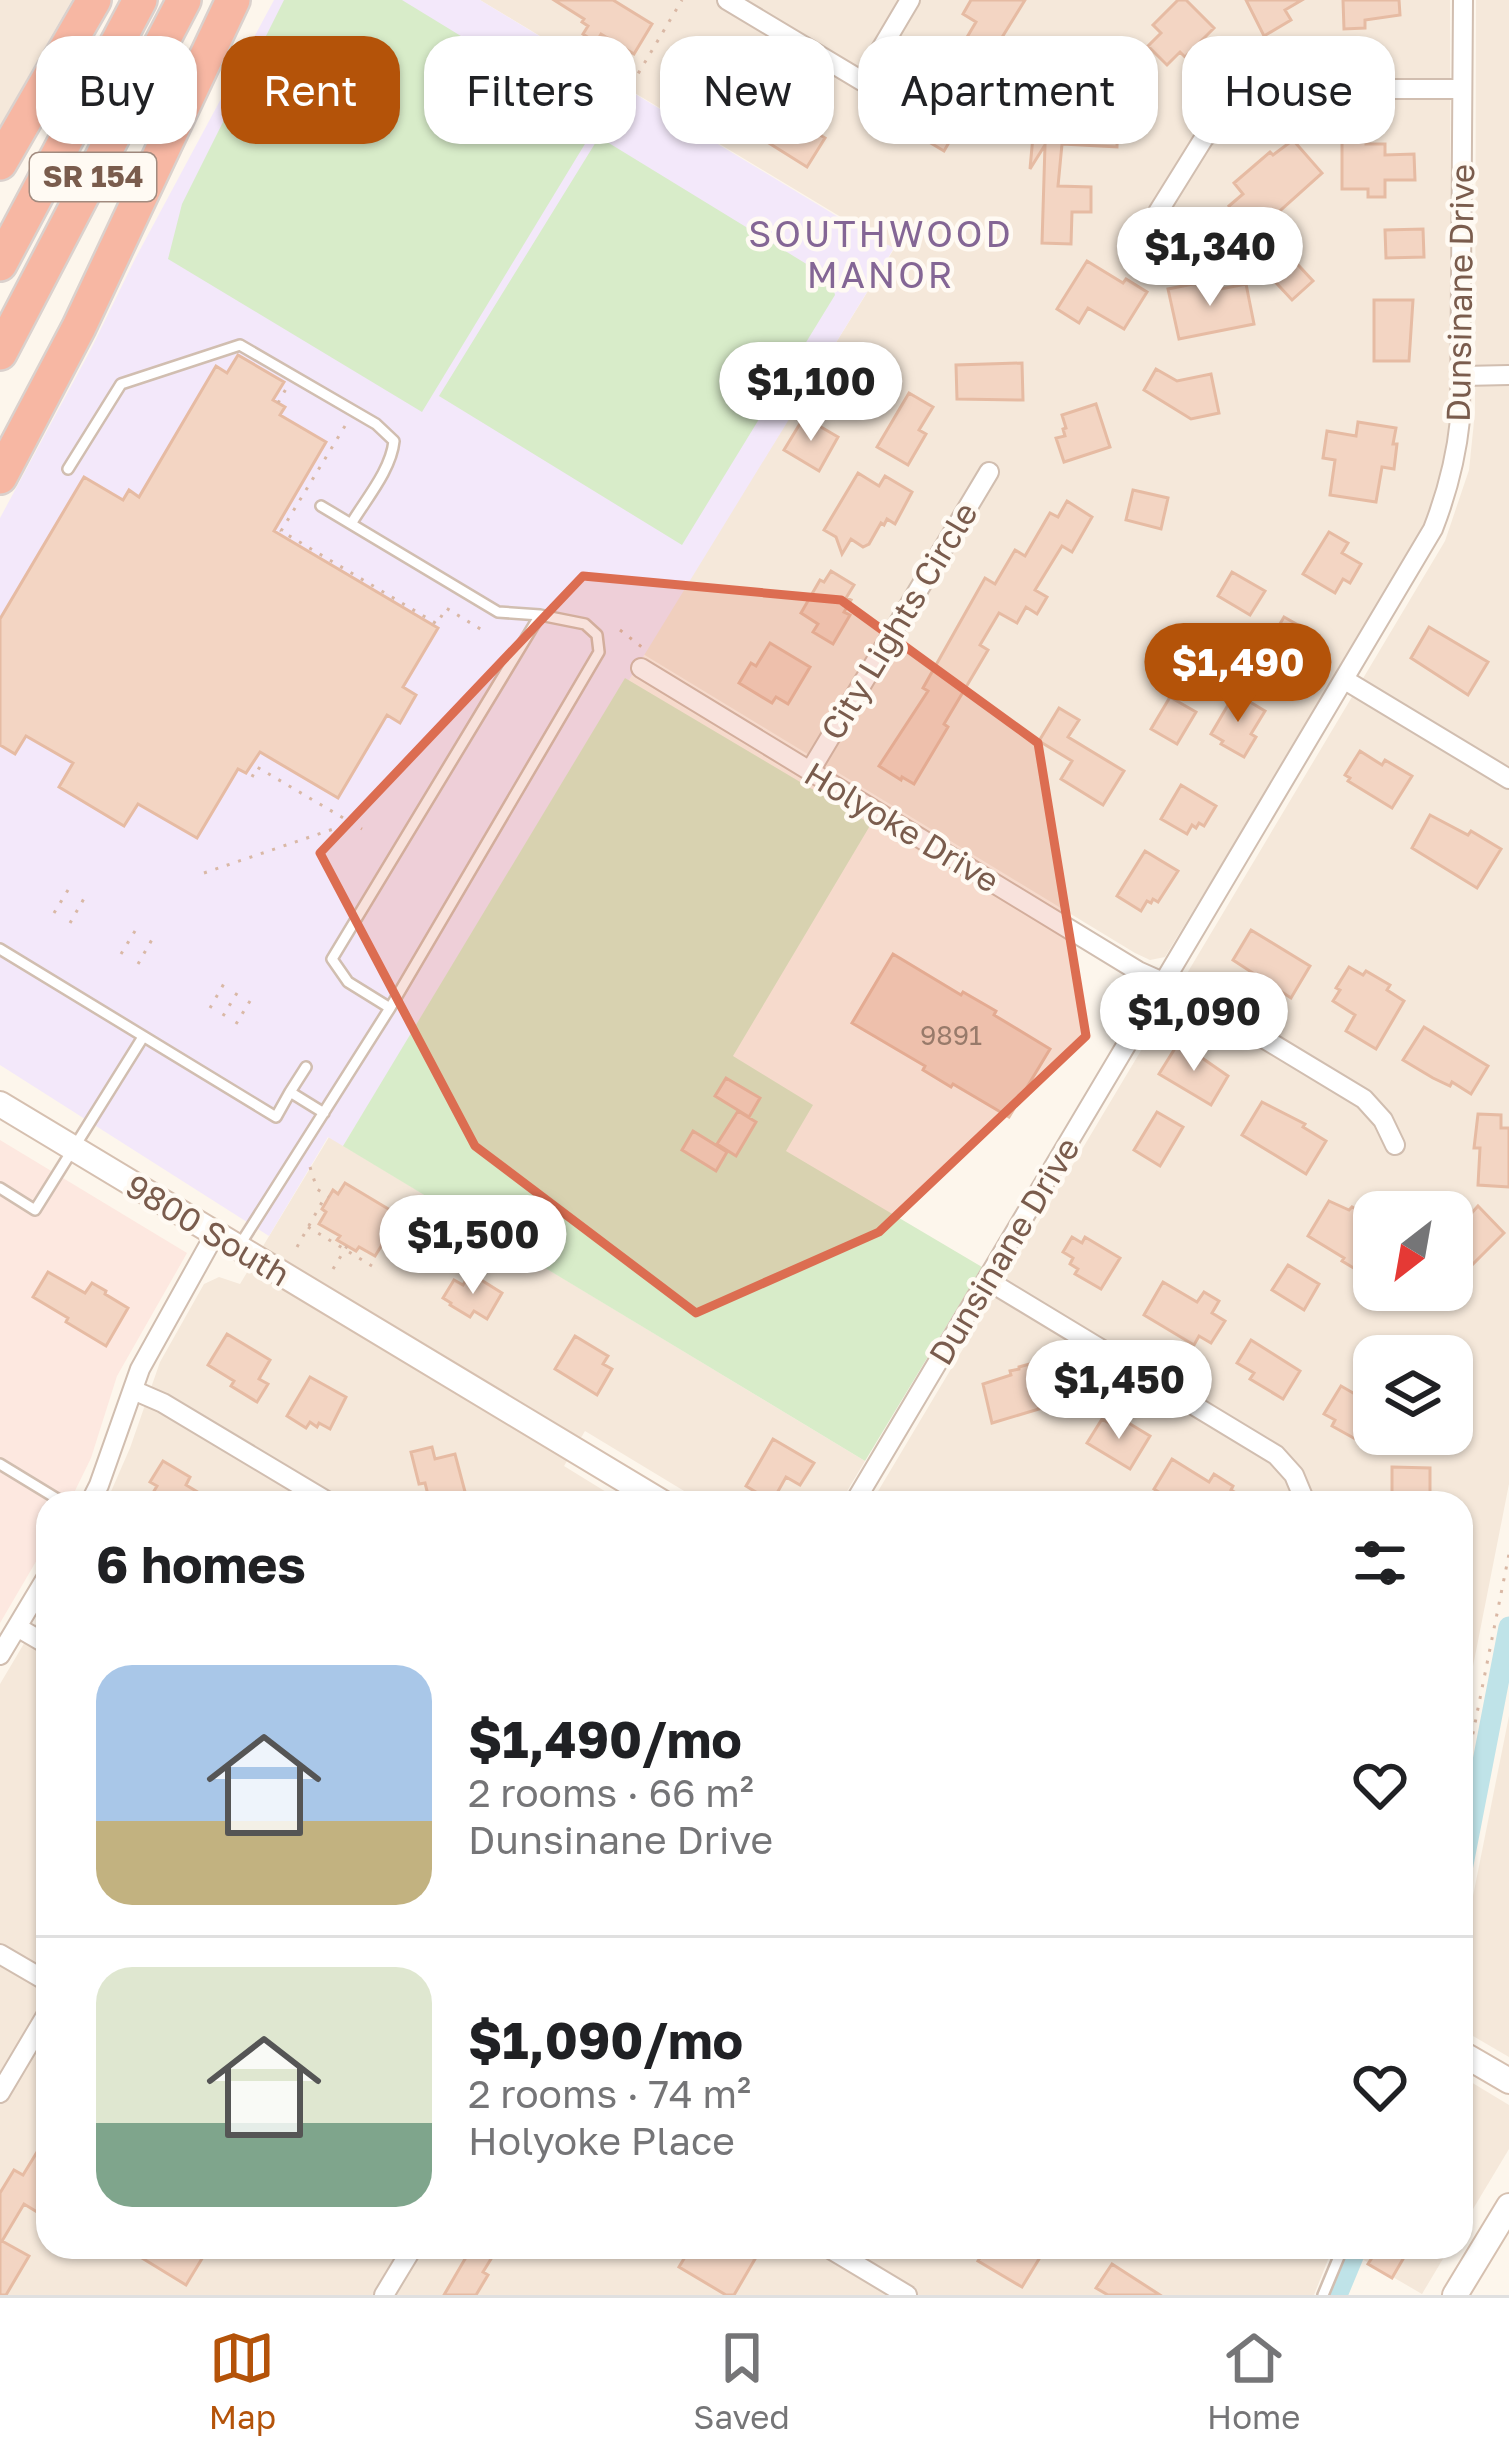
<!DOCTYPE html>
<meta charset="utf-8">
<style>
:root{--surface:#fff;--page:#f6f6f6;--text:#202124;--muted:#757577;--line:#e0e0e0;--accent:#b45309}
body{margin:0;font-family:"Golos Text",sans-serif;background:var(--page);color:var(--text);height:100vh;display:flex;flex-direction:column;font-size:45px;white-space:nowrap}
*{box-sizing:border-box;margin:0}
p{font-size:39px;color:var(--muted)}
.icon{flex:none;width:66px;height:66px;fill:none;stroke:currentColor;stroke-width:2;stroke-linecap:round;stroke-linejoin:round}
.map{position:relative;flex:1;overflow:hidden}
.details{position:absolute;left:36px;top:1491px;width:1437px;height:768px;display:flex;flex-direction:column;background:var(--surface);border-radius:36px;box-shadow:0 3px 9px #0004}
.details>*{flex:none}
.top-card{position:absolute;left:36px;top:36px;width:1437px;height:108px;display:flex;gap:24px}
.needle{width:78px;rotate:211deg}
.tools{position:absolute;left:1353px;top:1191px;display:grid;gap:24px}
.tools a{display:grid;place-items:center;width:120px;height:120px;border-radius:24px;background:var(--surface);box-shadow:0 3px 9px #0004;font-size:60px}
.price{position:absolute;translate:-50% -102px;padding:0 27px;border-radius:42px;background:#fff;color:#222;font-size:39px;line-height:78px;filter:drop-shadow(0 3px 6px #0008)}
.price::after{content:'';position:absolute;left:50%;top:72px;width:36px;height:27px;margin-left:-18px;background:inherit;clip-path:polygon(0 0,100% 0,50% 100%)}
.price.active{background:var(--accent);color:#fff}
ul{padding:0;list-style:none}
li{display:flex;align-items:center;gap:36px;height:300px;padding:0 60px}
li+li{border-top:3px solid var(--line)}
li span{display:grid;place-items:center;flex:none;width:336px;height:240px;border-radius:36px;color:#555}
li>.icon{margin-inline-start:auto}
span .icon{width:144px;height:144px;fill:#fffc;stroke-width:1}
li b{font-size:51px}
h2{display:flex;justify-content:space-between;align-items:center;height:144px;padding:0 60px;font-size:51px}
.pill{padding:0 42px;border-radius:36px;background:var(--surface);box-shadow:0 3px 9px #0004;font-size:42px;line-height:108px}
.pill.active{background:var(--accent);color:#fff}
.dock{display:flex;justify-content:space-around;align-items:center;height:168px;border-top:3px solid var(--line);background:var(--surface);font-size:33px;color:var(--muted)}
.dock a{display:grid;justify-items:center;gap:6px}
.dock .active{color:var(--accent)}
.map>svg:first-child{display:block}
.residential{fill:#f5e8da;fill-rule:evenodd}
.commercial{fill:#fde8e0}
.education{fill:#f3e8fa}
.green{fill:#d8ecc9}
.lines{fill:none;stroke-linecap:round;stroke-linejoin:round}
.canal{stroke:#bfe3e8;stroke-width:21}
.building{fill:#f3d5c3;stroke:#e6bba3;stroke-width:3}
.lane-casing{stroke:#d1beb0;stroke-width:14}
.street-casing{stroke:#d1beb0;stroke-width:22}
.secondary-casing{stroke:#d6c0b0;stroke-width:28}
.highway-casing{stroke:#dad1cd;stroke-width:38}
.path{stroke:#d9b8a5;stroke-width:3;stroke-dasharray:3 9;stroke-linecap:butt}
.lane{stroke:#fff;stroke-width:9}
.street{stroke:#fff;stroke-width:18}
.secondary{stroke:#fff;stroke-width:24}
.highway{stroke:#f7b7a3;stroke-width:33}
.marked{fill:#dc6d51;fill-opacity:0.2;stroke:#dc6d51;stroke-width:9;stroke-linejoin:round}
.labels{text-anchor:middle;stroke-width:9;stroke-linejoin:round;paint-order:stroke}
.number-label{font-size:27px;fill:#987a6a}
.shield{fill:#fffaf3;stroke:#a28b7f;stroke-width:3}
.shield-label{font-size:30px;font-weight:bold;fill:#7a5c4d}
.street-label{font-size:33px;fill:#7a5c4d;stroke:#fffaf3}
.neighbourhood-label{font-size:36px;letter-spacing:3px;fill:#846695;stroke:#fffaf3}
</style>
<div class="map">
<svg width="1509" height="2295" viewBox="0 0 1509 2295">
<rect width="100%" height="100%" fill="#fdf6ec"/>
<!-- residential -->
<path class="residential" d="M0,0H72L0,126Z
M480,0H1450L1451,413L1441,476L1431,510L1411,553L1165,957L1150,960L1135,953L643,654L894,249Z
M1476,0H1509V1484L1461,1727V1503H871L1445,541L1469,470L1475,412ZM1374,1212H1452V1290H1374ZM1374,1356H1452V1434H1374Z
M329,1137L865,1461L840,1503H704L585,1431L564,1466L624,1503H106L130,1448L160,1362L204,1284L219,1277L240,1284Z
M48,1603V2247H1333L1314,2295H0V1684Z
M1509,1716V2057L1461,2029V1956Z
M1461,2076L1509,2105V2149L1461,2229Z
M1367,2247H1450L1422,2294L1362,2259Z"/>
<!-- commercial -->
<path class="commercial" d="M0,1140L187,1253L117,1376L91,1458L69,1503H48V1541L0,1623Z"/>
<!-- education -->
<path class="education" d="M274,0H480L863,232L894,248L343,1146L328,1137L269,1236L0,1065V518L91,349L135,259Z"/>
<!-- green -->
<path class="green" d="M284,0H402L592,116L594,129L422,412L168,259L182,204Z
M599,137L831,279L835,295L682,545L439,396Z
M625,678L871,824L733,1056L813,1105L786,1151L982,1267L865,1461L343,1146Z"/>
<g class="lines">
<!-- canal -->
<path class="canal" d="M1461,1875L1509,1627
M1337,2295L1357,2247"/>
</g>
<!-- building -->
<path class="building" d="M554,0H613L652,24L634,54L601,34L596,43L583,34L588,26L582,22L584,19Z
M971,0H1025L985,65L960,49L976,22L963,14Z
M1178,0H1186L1214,28L1185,57L1180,52L1167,65L1148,46L1161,33L1153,25Z
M1246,0H1302L1285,10L1291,20L1264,36Z
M1343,0H1399L1400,15L1365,20V28L1344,29Z
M694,40L722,56L721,58L747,76L730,106L674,74Z
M1128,57L1145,88L1133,95L1118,119L1117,147L1062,144L1058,186L1091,187V212H1072L1071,244L1042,243L1045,145L1030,169L1035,114L1077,117L1107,68Z
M933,89L968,110L944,151L909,130Z
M774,99L802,116L798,122L825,138L807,167L753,133Z
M1342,138H1366V144H1385V155L1414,154L1415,180H1385V197H1368V189H1342Z
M1293,140L1322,173L1254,234L1229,206L1243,194L1234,183L1270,152L1273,155Z
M1423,229L1424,257L1386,258L1385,230Z
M1287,253L1313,281L1292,300L1266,272Z
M1087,261L1123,283L1126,279L1147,292L1124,329L1088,308L1079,323L1057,309Z
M1203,282L1205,292L1246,284L1254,324L1179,339L1168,289Z
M1374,300H1413L1409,361H1374Z
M238,355L284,382L273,400L285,407L280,415L326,442L274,531L438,628L403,687L416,695L400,723L387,715L338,798L260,752L246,773L238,769L197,838L138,804L124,826L59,787L73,763L26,736L15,754L0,745V619L84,477L123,500L129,490L139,497L216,366L227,373Z
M1022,363L1023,400L957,399L956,365Z
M1156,369L1177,381L1211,374L1219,413L1191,419L1144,390Z
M909,393L933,407L919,430L926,434L908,465L877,447Z
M1096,404L1110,447L1064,462L1056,438L1065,436L1063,429L1066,428L1062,415Z
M804,417L838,437L819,471L784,450Z
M1358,422L1396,428L1393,444H1397L1394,469L1382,467L1376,502L1330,495L1335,460L1323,458L1327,431L1356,436Z
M858,473L879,486L885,476L912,492L895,524L887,519L884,525L881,523L869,544L863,547L851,539L842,554L836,537L824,530Z
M1133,490L1168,498L1161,529L1126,520Z
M1067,501L1092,517L1072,552L1062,546L1035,590L1047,597L1037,614L1026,607L1017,623L999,613L980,645L988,650L944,724L948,727L914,784L902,777L901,780L879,766L928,691L923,688L985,578L995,584L1015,550L1025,556L1050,513L1058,517Z
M1329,532L1348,543L1342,553L1361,564L1350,583L1343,579L1335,593L1303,574Z
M831,571L854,585L846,598L851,600L844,612L850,615L833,644L813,632L818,624L801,613L820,580L824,582Z
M1232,572L1265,591L1250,615L1218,596Z
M1284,617L1307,630L1298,645L1307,650L1291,678L1259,660Z
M1429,627L1488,662L1468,695L1411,658Z
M770,643L810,667L788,704L776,697L772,703L739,683L751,663L756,666Z
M1235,693L1265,711L1251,734L1256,737L1244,757L1221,744L1223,741L1211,734Z
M1170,697L1196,712L1177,744L1151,729Z
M1059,708L1079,720L1068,737L1124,771L1103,805L1061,779L1072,761L1039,741Z
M1360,751L1382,765L1385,760L1412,776L1392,808L1348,781L1350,778L1345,775Z
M1181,785L1216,806L1204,826L1199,823L1196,828L1192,825L1187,834L1161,819Z
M1430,815L1468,835L1471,831L1501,849L1477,888L1412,848Z
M1145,851L1178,871L1158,902L1153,899L1151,903L1147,901L1141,911L1117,896Z
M1251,930L1310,966L1291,998L1233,960Z
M893,954L961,995L963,992L996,1011L994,1015L1050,1049L1009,1117L953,1084L951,1087L923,1070L925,1066L852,1023Z
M1349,967L1363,975L1366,971L1390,985L1387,990L1404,1001L1376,1049L1346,1031L1355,1015L1333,1001L1340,990L1336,988Z
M1424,1027L1488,1066L1471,1094L1452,1082L1450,1086L1433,1078L1403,1060Z
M1179,1042L1228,1076L1211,1105L1159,1074Z
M726,1078L760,1098L749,1117L715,1096Z
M1262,1102L1305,1124L1303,1127L1326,1141L1306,1174L1242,1135Z
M738,1111L756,1122L736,1156L717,1144Z
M1157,1112L1183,1127L1160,1166L1134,1150Z
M1478,1114L1501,1115V1128H1509V1187L1478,1185L1480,1148H1474Z
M693,1131L727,1152L716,1171L682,1150Z
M345,1183L400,1216L375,1256L359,1247L356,1251L337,1240L340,1236L319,1224L326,1212L322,1209L333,1190L338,1194Z
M1329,1201L1349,1210L1352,1207L1374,1220V1259L1367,1254L1357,1270L1342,1261L1344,1258L1308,1236Z
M1478,1206L1504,1233L1462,1275L1452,1264V1235Z
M1072,1237L1082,1243L1085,1237L1120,1258L1101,1289L1075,1274L1078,1269L1070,1264L1073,1258L1063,1252Z
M1288,1265L1319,1284L1304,1310L1272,1290Z
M48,1272L85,1293L92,1283L106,1291L105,1294L128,1308L106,1346L66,1322L68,1318L33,1297Z
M470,1273L502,1293L487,1319L474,1311L470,1317L450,1305L451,1303L443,1298L454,1280L463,1285Z
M1163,1282L1197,1302L1204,1292L1219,1301L1212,1313L1225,1321L1211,1343L1199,1336L1194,1345L1144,1315Z
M227,1334L270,1360L259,1379L268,1384L257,1402L231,1386L234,1381L208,1365Z
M575,1336L608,1356L603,1364L612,1369L597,1395L555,1369Z
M1251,1340L1300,1371L1283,1399L1250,1379L1254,1373L1237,1363Z
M1040,1361L1047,1390L1035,1392L1039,1409L992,1423L983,1384L1011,1375L1010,1371L1019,1369V1367Z
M310,1377L346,1397L330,1429L319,1423L317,1427L310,1422L306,1428L287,1416Z
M1341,1386L1374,1405V1415L1359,1441L1332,1426L1335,1420L1324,1414Z
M1102,1419L1117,1428L1122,1419L1150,1436L1130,1469L1087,1443Z
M773,1439L814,1463L800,1485L786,1477L772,1502L746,1486Z
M432,1447L435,1459L455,1454L468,1503H430L425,1483L419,1484L411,1452Z
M1172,1459L1209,1482L1214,1474L1233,1486L1231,1490L1253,1503H1176L1154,1489Z
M163,1461L190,1477L186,1485L216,1503H147L157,1486L150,1482Z
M1392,1467L1430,1468V1503H1397V1499H1392Z
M48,2134V2205L42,2215L24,2204L2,2241L29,2256L6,2295H0V2193L14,2170L23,2175Z
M124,2247H209L186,2285Z
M472,2247H482L494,2254L483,2272L488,2275L476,2295H444Z
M691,2247H734L755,2259L734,2295H726L679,2267Z
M987,2247H1030L1042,2254L1022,2287L978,2261Z
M1379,2247H1410L1392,2278L1368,2264Z
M1112,2264L1160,2295H1108L1096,2288Z"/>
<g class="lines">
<!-- lane casing -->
<g class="lane-casing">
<path id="lane" d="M68,469L121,384L240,345L376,424L394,441C391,470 366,499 351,524
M0,949L276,1117L290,1092
M390,1008L348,982L332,959L540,615
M306,1067L290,1092L324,1113
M0,1188L35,1210L143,1037
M241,1243L390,1008L599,652L597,635L585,624L540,615L498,612L321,506
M0,1464L64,1503
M1323,2295L1343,2247"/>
</g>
<!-- street casing -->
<g class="street-casing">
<path id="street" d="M727,0L862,81L910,0
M1158,212L1204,138L1227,116L1254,100L1301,89H1462
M1463,376L1509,375
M641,668L1138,971L1192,995L1364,1099L1383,1120L1395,1145
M1345,680L1509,779
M810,771L989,472
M987,1280L1276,1455L1294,1475L1304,1499
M133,1390L163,1403L330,1503
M90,1503L99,1485L140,1369L215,1234
M854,1503L1433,529C1447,493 1456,459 1460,420L1463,0
M17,1627L48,1645
M0,1655L48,1575
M0,1954L48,1982
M0,2093L48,2012
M827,2247L907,2295
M384,2295L413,2247"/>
</g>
<!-- secondary casing -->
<g class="secondary-casing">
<path id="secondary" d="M0,1104L663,1503
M1461,2053L1509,2081
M1455,2295L1509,2206"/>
</g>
<!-- highway casing -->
<g class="highway-casing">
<path id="highway" d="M0,163L94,0
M0,264L140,0
M0,353L184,0
M0,477L79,327L233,0"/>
</g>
<!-- path -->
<path class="path" d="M626,94L682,0
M278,403L287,387
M345,426L281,531L437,624L446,608L482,630
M620,630L643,648
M252,777L257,767L362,829
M204,873L351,823
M54,913L71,885
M70,923L86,895
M121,954L138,926
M138,964L154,936
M210,1008L226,980
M223,1016L240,988
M236,1024L253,996
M310,1167L317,1189L329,1197
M308,1227L372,1266
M297,1247L326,1195
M333,1269L347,1246
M1461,1793L1509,1554"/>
<!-- lane -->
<use href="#lane" class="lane"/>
<!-- street -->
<use href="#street" class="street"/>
<!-- secondary -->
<use href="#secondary" class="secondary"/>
<!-- highway -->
<use href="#highway" class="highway"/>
</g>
<!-- marked area -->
<path class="marked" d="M583,576L841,600L1038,743L1086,1036L879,1232L696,1313L475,1146L320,853Z"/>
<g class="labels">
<!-- number labels -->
<g class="number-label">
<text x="951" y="1045">9891</text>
</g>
<!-- shield labels -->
<rect class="shield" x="30" y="153" width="126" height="48" rx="9"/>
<g class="shield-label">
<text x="93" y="187">SR 154</text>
</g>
<!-- street labels -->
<g class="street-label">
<text transform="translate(1460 293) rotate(-89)" y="12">Dunsinane Drive</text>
<text transform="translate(899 621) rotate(-59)" y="12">City Lights Circle</text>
<text transform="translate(902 827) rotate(31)" y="12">Holyoke Drive</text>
<text transform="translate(208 1230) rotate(31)" y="12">9800 South</text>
<text transform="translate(1004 1251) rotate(-59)" y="12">Dunsinane Drive</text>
</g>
<!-- neighbourhood labels -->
<g class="neighbourhood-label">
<text x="881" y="247">SOUTHWOOD<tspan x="881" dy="41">MANOR</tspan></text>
</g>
</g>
</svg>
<div class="tools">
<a><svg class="needle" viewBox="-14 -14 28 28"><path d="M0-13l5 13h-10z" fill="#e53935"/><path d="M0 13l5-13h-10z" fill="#757577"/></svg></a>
<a><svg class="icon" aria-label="layers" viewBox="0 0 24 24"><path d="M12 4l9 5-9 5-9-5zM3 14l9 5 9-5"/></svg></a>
</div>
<b class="price" style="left:1210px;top:309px">$1,340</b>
<b class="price" style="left:811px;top:444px">$1,100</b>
<b class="price active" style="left:1238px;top:725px">$1,490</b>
<b class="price" style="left:1194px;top:1074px">$1,090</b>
<b class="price" style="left:473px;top:1297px">$1,500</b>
<b class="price" style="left:1119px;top:1442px">$1,450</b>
<div class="top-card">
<a class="pill">Buy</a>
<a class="pill active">Rent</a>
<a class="pill">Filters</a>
<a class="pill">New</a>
<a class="pill">Apartment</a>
<a class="pill">House</a>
</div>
<section class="details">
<h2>6 homes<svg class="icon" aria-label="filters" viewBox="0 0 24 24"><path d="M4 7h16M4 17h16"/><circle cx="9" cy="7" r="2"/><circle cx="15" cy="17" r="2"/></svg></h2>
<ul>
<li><span style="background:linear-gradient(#a9c7e8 65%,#c2b280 0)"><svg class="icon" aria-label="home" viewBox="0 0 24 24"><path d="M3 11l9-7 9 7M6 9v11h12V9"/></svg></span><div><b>$1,490/mo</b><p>2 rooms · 66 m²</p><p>Dunsinane Drive</p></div><svg class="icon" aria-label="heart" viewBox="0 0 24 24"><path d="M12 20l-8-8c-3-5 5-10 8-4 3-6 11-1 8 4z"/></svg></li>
<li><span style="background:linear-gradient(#dfe7d0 65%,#7fa58c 0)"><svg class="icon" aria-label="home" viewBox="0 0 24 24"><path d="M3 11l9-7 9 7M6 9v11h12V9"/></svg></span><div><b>$1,090/mo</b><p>2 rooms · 74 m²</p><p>Holyoke Place</p></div><svg class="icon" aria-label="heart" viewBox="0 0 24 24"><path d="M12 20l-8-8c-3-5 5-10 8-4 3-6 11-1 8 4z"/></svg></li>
</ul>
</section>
</div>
<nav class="dock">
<a class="active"><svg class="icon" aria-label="map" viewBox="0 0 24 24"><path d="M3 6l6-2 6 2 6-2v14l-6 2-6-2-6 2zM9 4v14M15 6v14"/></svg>Map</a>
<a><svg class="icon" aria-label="saved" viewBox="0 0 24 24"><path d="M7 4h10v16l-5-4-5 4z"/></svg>Saved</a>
<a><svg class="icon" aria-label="home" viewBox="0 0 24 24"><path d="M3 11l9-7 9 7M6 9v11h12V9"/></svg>Home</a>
</nav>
